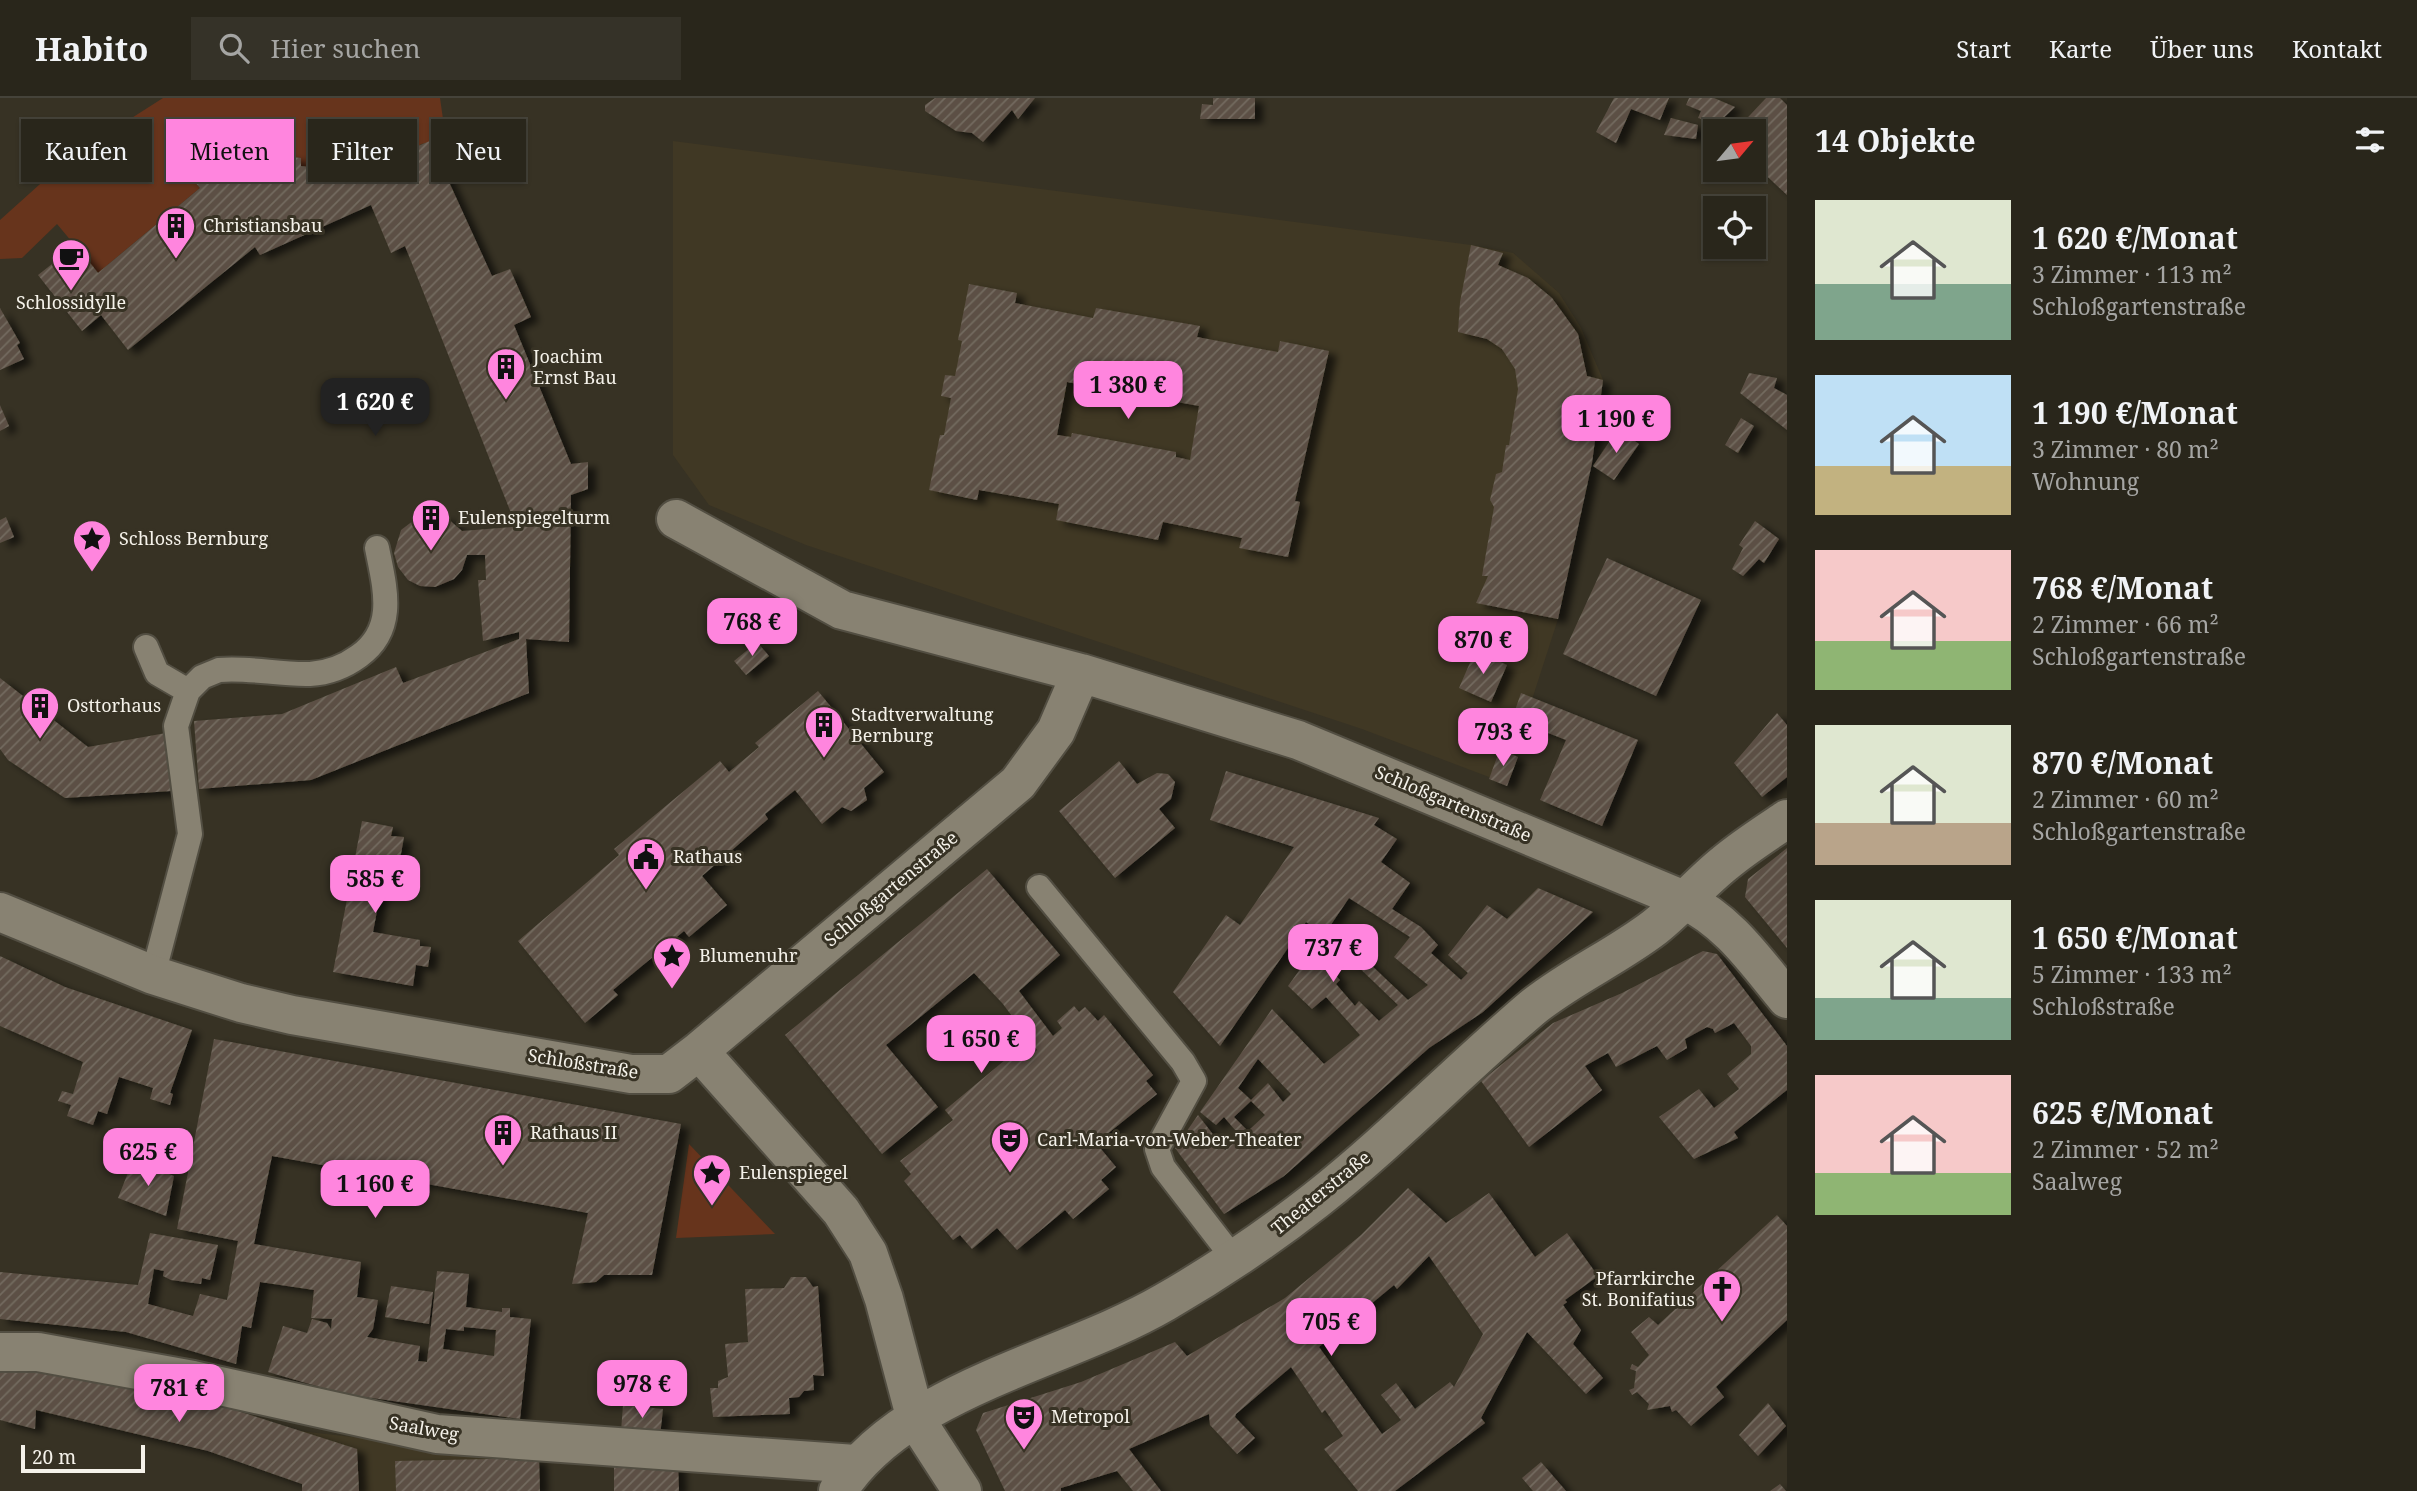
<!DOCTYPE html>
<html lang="de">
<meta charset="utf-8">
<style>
:root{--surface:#29261b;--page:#353228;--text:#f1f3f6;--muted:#a5a5a3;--line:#45433a;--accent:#ff85de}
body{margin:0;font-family:"Noto Serif",serif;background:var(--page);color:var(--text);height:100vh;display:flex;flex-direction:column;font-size:26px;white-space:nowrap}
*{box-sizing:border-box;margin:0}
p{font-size:23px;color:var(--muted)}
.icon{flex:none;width:38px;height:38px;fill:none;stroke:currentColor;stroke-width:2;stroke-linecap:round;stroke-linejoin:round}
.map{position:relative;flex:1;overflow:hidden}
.panel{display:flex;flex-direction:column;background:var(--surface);width:630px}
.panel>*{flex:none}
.banner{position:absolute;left:21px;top:21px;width:665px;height:63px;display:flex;gap:14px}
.needle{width:46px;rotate:61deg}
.tools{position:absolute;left:1703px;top:21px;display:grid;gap:14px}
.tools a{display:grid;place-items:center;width:63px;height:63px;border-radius:0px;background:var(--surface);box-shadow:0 2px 5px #0004,0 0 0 2px var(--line);font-size:35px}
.scale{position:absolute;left:21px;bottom:18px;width:124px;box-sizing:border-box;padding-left:7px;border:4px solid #f5f2ea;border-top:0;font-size:19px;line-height:24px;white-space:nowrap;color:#f5f2ea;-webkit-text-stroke:5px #373224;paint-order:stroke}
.price{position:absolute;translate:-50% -60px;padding:0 16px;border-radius:14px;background:var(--accent);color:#111;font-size:23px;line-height:46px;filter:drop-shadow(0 2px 4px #0008)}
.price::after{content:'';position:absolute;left:50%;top:42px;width:21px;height:16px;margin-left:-10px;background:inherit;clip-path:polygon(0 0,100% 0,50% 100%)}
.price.active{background:#222;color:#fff}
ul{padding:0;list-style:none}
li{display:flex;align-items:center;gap:21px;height:175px;padding:0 28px}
li span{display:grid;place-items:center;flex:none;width:196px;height:140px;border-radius:0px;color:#555}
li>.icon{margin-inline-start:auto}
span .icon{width:84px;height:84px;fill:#fffc;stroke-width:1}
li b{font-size:30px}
h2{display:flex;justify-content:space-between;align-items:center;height:84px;padding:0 28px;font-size:30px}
.tag{padding:0 24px;border-radius:0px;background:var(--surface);box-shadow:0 2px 5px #0004,0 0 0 2px var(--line);font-size:24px;line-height:63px}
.tag.active{background:var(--accent);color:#111}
header{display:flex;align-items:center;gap:42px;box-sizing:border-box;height:98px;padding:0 35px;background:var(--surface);border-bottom:2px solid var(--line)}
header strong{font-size:33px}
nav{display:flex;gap:38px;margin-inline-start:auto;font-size:24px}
.search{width:490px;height:63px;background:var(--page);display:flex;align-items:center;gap:18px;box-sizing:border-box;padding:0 24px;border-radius:0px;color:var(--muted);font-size:26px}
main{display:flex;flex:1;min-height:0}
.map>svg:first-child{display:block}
.built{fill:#403824}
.park{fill:#67341c}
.building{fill:url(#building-hatch);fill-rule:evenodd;filter:url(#shadow)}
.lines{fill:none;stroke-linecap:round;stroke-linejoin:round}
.service-casing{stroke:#524e42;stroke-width:28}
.minor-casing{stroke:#524e42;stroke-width:42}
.service{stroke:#888272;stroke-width:24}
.minor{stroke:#888272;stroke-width:38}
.labels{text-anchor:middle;stroke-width:6;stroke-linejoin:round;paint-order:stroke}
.poi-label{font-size:18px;fill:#f5f2ea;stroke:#373224;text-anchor:start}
.street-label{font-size:18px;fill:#f5f2ea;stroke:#373224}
</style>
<header>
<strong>Habito</strong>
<div class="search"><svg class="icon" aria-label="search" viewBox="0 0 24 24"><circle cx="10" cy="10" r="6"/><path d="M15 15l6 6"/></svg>Hier suchen</div>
<nav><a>Start</a><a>Karte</a><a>Über uns</a><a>Kontakt</a></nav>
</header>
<main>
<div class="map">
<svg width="1787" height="1393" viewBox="0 0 1787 1393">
<defs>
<pattern id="building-hatch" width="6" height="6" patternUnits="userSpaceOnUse" patternTransform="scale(1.75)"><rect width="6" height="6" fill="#5b5044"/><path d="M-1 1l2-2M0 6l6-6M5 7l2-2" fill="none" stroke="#736a5f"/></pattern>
<filter id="shadow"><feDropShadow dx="8" dy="4.5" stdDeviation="3.5" flood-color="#0009"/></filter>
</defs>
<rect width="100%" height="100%" fill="#373224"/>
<!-- built -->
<path class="built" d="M673,43L1471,147L1513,155L1559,195L1581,230L1603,282L1558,521L1505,685L1362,631L806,447L709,407L673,357Z
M299,1333L539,1360L540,1393H302Z"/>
<!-- park -->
<path class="park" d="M163,0H440L446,42L421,46L414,54L413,63L388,73C378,63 369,59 357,68L353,77L345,76L346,66L321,62L319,70L301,68V60L274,57L273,64L227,59L221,63L223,70L211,80L196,61L183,70L200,90L98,175L57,126L22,160L0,161V122L69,60Z
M689,1046L775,1136L676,1140Z"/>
<!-- building -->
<path class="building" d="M935,0H1035L1018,21L1012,12L983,44L972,35L956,33L925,13V7Z
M1213,0H1255V21H1200L1202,6L1213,7Z
M1614,0H1669L1660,22L1631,11L1616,45L1596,34Z
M1689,0H1714L1735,9L1718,25L1698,20L1701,13L1686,7Z
M1766,0H1780L1787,7V97L1754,66V33H1735Z
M1671,20L1698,27L1696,41L1664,37Z
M432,42H446L444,73L492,178L510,171L531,219L514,227L571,366L588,364V391L571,397L569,544L526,541L529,595L311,682L199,691L194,623L282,616L396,569L403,585L519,541V534L483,543L478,482H486L485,457H467L462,472L454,481L435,489L420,488L408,482L398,469L394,455L401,432L418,419H446L462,433L512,429L511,415L405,148L391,155L371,107L260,157L255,149L128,252L101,217L82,233L38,177L76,147L98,175L200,90L183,70L196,61L211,80L223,70L221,63L227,59L273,64L274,57L301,60V68L319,70L320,62L346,66L345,76L353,77L357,68L368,62L378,64L388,73L413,63L418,48Z
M1471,147L1503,155L1498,167L1528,180L1552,200L1578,236L1587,278L1603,282L1592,365L1558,521L1476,505L1488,478H1482L1494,409L1490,402L1496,376L1502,374L1506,347H1509L1518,291L1515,271L1502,251L1487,241L1458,234L1460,204Z
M969,186L1017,195L1015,205L1093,220L1096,210L1200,228L1197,239L1278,254L1280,243L1329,253L1295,403L1300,404L1288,459L1239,450L1242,440L1163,424L1158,442L1056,422L1059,406L979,392L977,402L929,392L940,337H944L951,300L941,298L945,277L955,278L962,243L958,242ZM1067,284L1199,308L1190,362L1176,359V354L1072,335L1071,339L1057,337Z
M0,210L20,245L17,247L24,261L0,272Z
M1749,275L1777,280L1774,290L1787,297V332L1740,295Z
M0,307L9,328L0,333Z
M1741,320L1754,328L1738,355L1725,347Z
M1618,331L1639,346L1614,382L1593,368Z
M6,419L14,439L0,445V422Z
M1755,423L1779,441L1764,465L1759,461L1743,478L1732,471L1743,450L1739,447Z
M1607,460L1701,502L1656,598L1563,556Z
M757,544L769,558L746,577L734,563Z
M1475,553L1507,567L1491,604L1459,590Z
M0,580L88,649L166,635L171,693L65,700L8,662L0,651Z
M818,593L884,674L864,690L867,702L851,713L842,709L822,726L795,692L765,716L768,721L702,778L727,807L689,839L684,833L613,892L618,897L585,925L518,843L619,757L614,751L720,663L729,674L759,649L755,645Z
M1521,595L1638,642L1602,728L1540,702L1566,642L1512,621Z
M1777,615L1787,627V679L1762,699L1734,665Z
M1500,651L1518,659L1507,688L1489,681Z
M1119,663L1137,686L1157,675L1168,676L1175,684L1171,701L1159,711L1175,730L1115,780L1059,713Z
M1226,673L1379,720L1374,727L1397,741L1381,764L1410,785L1392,811L1421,829L1438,847L1431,855L1461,882L1468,875L1448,857L1487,807L1507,821L1538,790L1593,814L1483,914L1429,950L1284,1078L1224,1116L1175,1050L1198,1017L1225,1052L1241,1039L1224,1019L1216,1027L1200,1014L1272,911L1324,966L1360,937L1326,899L1312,911L1288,888L1313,853L1340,882L1336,886L1355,908L1359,903L1379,923L1398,907L1325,837L1306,824L1220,948L1173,894L1226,817L1240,827L1294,749L1210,722ZM1349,800L1410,839L1394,859L1428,887L1408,902L1330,828ZM1258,961L1291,996L1283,1004L1268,985L1251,1002L1238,990ZM1251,1003L1265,1017L1248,1033L1234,1019Z
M362,723L393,729L391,738L404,739L397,778L384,776L373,834L420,842V848L431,849L428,869L416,867L413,888L333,874Z
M1787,750V850L1745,799L1748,781Z
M987,771L1060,857L1019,893L1053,938L1062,930L1057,923L1074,908L1079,914L1085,909L1098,923L1104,917L1153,977L1146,983L1157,996L1096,1045L1116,1069L1101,1082L1109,1091L1073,1121L1065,1112L1017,1152L997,1130L972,1151L960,1137L953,1142L904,1083L911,1076L900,1063L953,1022L945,1012L1024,946L1032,956L1037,952L1003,906L974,875L886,947L938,1009L882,1056L785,937Z
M1703,853L1717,856L1787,948V992L1734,1034L1738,1040L1694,1061L1659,1019L1699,991L1714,1010L1739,991L1727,976L1751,956V948L1734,925L1715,935L1713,931L1707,929L1685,941L1687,950L1667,962L1657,948L1616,969L1608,955L1585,968L1602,992L1529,1049L1481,983L1553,925L1622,895Z
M0,858L65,889L192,932L170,995L173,996L170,1007L150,1001L153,990L119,979L107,1016L98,1013L93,1027L67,1018L71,1007L58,1003L62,993L73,996L83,964L0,928Z
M214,941L681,1026L652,1177H604L596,1184L572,1186L588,1115L272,1058L254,1146L361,1164L357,1199L378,1202L373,1231L367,1239L420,1248L418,1263L427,1264L437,1173L469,1176L466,1209L502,1214V1210H510V1219L531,1221L520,1321L344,1296L268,1274L283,1228L307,1235L312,1221L327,1225L331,1231L332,1221L311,1220L314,1192L260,1184L251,1230L242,1228L236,1266L126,1234L0,1221V1174L138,1187L150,1135L218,1147L210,1182L202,1180L201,1186L171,1182L163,1178L164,1173L154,1171L148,1206L193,1218L200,1196L227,1202L238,1143L177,1131ZM464,1229L496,1232L494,1258L443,1251L446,1231L464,1233Z
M133,1062L174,1078L166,1118L118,1100Z
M1408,1090L1446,1125L1489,1095L1535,1159L1567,1135L1598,1178L1565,1202L1567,1204L1563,1207L1581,1232L1573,1246L1603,1280L1586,1296L1527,1234L1481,1320L1485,1325L1395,1393H1358L1324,1351L1343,1338L1325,1312L1322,1315L1291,1269L1236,1316L1235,1319L1255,1340L1237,1356L1210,1327L1209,1316L1129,1351L1161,1393H1133L1117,1373L1061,1390V1393H1005L976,1332L983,1315L1081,1284L1175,1244L1187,1258L1285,1200L1361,1137ZM1429,1158L1483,1236L1454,1289L1450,1284L1415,1311L1396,1285L1381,1297L1401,1322L1382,1336L1319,1249L1394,1187L1397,1191Z
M1777,1117L1787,1128V1222L1716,1289L1724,1299L1691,1328L1676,1312L1672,1314L1670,1308L1647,1312L1649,1306L1637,1294L1632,1297L1629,1292L1634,1290L1636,1273L1630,1271L1632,1266L1638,1269L1649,1257L1631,1234L1649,1219L1658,1227Z
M791,1179H806L813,1189L818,1188L824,1278L813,1277L814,1292L804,1293L799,1299L789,1300L790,1316L713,1319L710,1290H718V1283L728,1279L725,1246L748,1244L745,1191L784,1190Z
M391,1188L433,1194L429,1226L385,1219Z
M41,1267L219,1307L357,1351L359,1393H302V1386L208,1353L36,1312L35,1331L0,1322V1269Z
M621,1273L666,1278L664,1301L619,1296Z
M1768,1305L1786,1328L1758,1358L1739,1337Z
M623,1307L663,1311L660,1338L621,1333Z
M539,1360L540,1393H396L395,1363Z
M614,1360L678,1365L679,1393H614Z
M1541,1364L1566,1393H1533L1522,1380Z
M1780,1386L1786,1393H1770Z"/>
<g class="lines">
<!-- service casing -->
<g class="service-casing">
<path id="service" d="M146,549L157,575L188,593L176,628L190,736L153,877
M188,593L202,579L219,572C249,569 279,577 310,576C328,575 344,569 359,558C397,531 385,490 377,450
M1039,789L1183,964L1194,983L1157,1051L1163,1069L1234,1161"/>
</g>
<!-- minor casing -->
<g class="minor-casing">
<path id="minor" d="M676,421L842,512L1081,575L1298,642L1684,802C1729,823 1756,864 1787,901
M0,814L153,877L241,905L292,917L631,976H669L699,953L841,1113L868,1155L884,1201L916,1322L962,1393
M699,953L1018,685L1056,633L1081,575
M0,1254H38L193,1282L437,1336L855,1366
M838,1393C903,1291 1064,1263 1165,1204C1217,1174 1269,1139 1316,1102C1392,1042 1459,972 1532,910C1570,879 1616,859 1655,829C1680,809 1700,785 1725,765C1744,749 1766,735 1787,721"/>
</g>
<!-- service -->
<use href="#service" class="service"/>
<!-- minor -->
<use href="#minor" class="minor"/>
</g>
<!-- icons -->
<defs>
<g id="building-pin" transform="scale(2.0125)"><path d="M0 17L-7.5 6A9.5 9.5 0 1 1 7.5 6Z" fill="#ff85de" stroke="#373224"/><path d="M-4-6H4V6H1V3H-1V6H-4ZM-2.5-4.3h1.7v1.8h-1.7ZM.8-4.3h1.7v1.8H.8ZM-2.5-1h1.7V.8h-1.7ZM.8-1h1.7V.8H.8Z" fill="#111"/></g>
<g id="cafe-pin" transform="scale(2.0125)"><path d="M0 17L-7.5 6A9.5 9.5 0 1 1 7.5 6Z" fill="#ff85de" stroke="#373224"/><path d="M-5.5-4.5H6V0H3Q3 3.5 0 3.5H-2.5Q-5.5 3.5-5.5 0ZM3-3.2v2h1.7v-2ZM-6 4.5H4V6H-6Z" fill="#111"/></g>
<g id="sight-pin" transform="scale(2.0125)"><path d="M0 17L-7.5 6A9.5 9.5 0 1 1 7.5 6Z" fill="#ff85de" stroke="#373224"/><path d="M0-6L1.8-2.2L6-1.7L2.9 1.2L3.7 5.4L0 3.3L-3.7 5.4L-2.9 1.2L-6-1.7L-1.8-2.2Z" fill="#111"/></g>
<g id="civic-pin" transform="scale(2.0125)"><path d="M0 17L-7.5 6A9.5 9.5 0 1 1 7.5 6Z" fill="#ff85de" stroke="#373224"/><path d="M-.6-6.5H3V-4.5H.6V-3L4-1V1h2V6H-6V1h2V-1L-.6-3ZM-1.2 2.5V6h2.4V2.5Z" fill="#111"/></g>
<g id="theatre-pin" transform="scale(2.0125)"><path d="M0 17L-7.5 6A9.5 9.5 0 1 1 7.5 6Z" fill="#ff85de" stroke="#373224"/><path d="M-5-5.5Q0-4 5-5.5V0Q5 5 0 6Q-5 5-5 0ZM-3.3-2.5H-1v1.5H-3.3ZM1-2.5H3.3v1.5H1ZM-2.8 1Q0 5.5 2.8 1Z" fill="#111"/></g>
<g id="church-pin" transform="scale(2.0125)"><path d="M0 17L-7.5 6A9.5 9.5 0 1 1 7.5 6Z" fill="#ff85de" stroke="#373224"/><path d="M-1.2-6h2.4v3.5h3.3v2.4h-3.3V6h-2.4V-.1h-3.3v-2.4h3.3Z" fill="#111"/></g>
</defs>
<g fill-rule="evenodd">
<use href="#building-pin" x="176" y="128"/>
<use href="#cafe-pin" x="71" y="160"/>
<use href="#building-pin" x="506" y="269"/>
<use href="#building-pin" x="431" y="420"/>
<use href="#sight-pin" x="92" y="441"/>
<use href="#building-pin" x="40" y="608"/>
<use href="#building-pin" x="824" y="627"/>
<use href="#civic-pin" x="646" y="759"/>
<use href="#sight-pin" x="672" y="858"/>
<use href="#building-pin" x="503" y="1035"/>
<use href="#theatre-pin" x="1010" y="1042"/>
<use href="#sight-pin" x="712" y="1075"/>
<use href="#church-pin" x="1722" y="1191"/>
<use href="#theatre-pin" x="1024" y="1319"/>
</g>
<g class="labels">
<!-- poi labels -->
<g class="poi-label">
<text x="203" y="134">Christiansbau</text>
<text x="71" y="211" text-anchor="middle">Schlossidylle</text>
<text x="533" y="265">Joachim<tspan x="533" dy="21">Ernst Bau</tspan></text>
<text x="458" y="426">Eulenspiegelturm</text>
<text x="119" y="447">Schloss Bernburg</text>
<text x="67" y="614">Osttorhaus</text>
<text x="851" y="623">Stadtverwaltung<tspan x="851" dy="21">Bernburg</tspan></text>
<text x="673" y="765">Rathaus</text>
<text x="699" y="864">Blumenuhr</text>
<text x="530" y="1041">Rathaus II</text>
<text x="1037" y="1048">Carl-Maria-von-Weber-Theater</text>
<text x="739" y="1081">Eulenspiegel</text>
<text x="1695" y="1187" text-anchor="end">Pfarrkirche<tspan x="1695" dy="21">St. Bonifatius</tspan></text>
<text x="1051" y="1325">Metropol</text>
</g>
<!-- street labels -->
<g class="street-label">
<text transform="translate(1453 706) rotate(23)" y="6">Schloßgartenstraße</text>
<text transform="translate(891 791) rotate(-40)" y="6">Schloßgartenstraße</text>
<text transform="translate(583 966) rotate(9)" y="6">Schloßstraße</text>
<text transform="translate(1321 1095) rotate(-39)" y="6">Theaterstraße</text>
<text transform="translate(424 1331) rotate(10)" y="6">Saalweg</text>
</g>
</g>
</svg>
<div class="tools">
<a><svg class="needle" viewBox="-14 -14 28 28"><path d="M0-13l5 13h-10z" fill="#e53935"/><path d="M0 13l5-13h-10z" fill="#a5a5a3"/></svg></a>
<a><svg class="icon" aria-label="locate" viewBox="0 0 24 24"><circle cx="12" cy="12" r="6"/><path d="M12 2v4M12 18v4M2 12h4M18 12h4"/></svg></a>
</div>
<div class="scale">20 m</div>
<b class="price" style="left:1128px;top:323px">1 380 €</b>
<b class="price active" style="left:375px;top:340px">1 620 €</b>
<b class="price" style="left:1616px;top:357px">1 190 €</b>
<b class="price" style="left:752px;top:560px">768 €</b>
<b class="price" style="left:1483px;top:578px">870 €</b>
<b class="price" style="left:1503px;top:670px">793 €</b>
<b class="price" style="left:375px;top:817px">585 €</b>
<b class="price" style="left:1333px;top:886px">737 €</b>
<b class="price" style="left:981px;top:977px">1 650 €</b>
<b class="price" style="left:148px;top:1090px">625 €</b>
<b class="price" style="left:375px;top:1122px">1 160 €</b>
<b class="price" style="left:1331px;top:1260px">705 €</b>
<b class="price" style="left:642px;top:1322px">978 €</b>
<b class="price" style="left:179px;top:1326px">781 €</b>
<div class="banner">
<a class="tag">Kaufen</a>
<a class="tag active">Mieten</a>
<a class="tag">Filter</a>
<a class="tag">Neu</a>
</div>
</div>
<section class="panel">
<h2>14 Objekte<svg class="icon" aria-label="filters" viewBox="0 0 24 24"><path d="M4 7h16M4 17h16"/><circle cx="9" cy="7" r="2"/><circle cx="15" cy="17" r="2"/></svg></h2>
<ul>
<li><span style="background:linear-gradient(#dfe7d0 60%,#7fa58c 0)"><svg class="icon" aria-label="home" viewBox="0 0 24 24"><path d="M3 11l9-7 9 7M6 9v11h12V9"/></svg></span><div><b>1 620 €/Monat</b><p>3 Zimmer · 113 m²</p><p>Schloßgartenstraße</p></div></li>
<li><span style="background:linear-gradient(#bfe0f5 65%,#c2b280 0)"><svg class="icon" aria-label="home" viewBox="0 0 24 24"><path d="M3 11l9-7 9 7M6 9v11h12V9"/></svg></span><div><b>1 190 €/Monat</b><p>3 Zimmer · 80 m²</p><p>Wohnung</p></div></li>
<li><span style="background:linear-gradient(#f6c9c9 65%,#8fb573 0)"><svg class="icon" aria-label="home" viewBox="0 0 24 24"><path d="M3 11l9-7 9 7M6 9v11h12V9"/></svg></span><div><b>768 €/Monat</b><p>2 Zimmer · 66 m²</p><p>Schloßgartenstraße</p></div></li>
<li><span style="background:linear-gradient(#dfe7d0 70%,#b9a48a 0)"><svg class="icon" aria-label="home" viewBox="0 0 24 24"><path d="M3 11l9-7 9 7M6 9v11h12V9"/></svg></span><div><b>870 €/Monat</b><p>2 Zimmer · 60 m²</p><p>Schloßgartenstraße</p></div></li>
<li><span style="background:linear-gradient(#dfe7d0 70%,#7fa58c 0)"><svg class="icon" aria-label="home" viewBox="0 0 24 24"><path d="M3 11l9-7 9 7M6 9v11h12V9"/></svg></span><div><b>1 650 €/Monat</b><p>5 Zimmer · 133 m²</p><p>Schloßstraße</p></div></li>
<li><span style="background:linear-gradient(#f6c9c9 70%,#8fb573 0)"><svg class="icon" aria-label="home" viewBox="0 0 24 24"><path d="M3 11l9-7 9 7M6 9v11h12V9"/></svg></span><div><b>625 €/Monat</b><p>2 Zimmer · 52 m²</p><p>Saalweg</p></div></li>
</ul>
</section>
</main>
